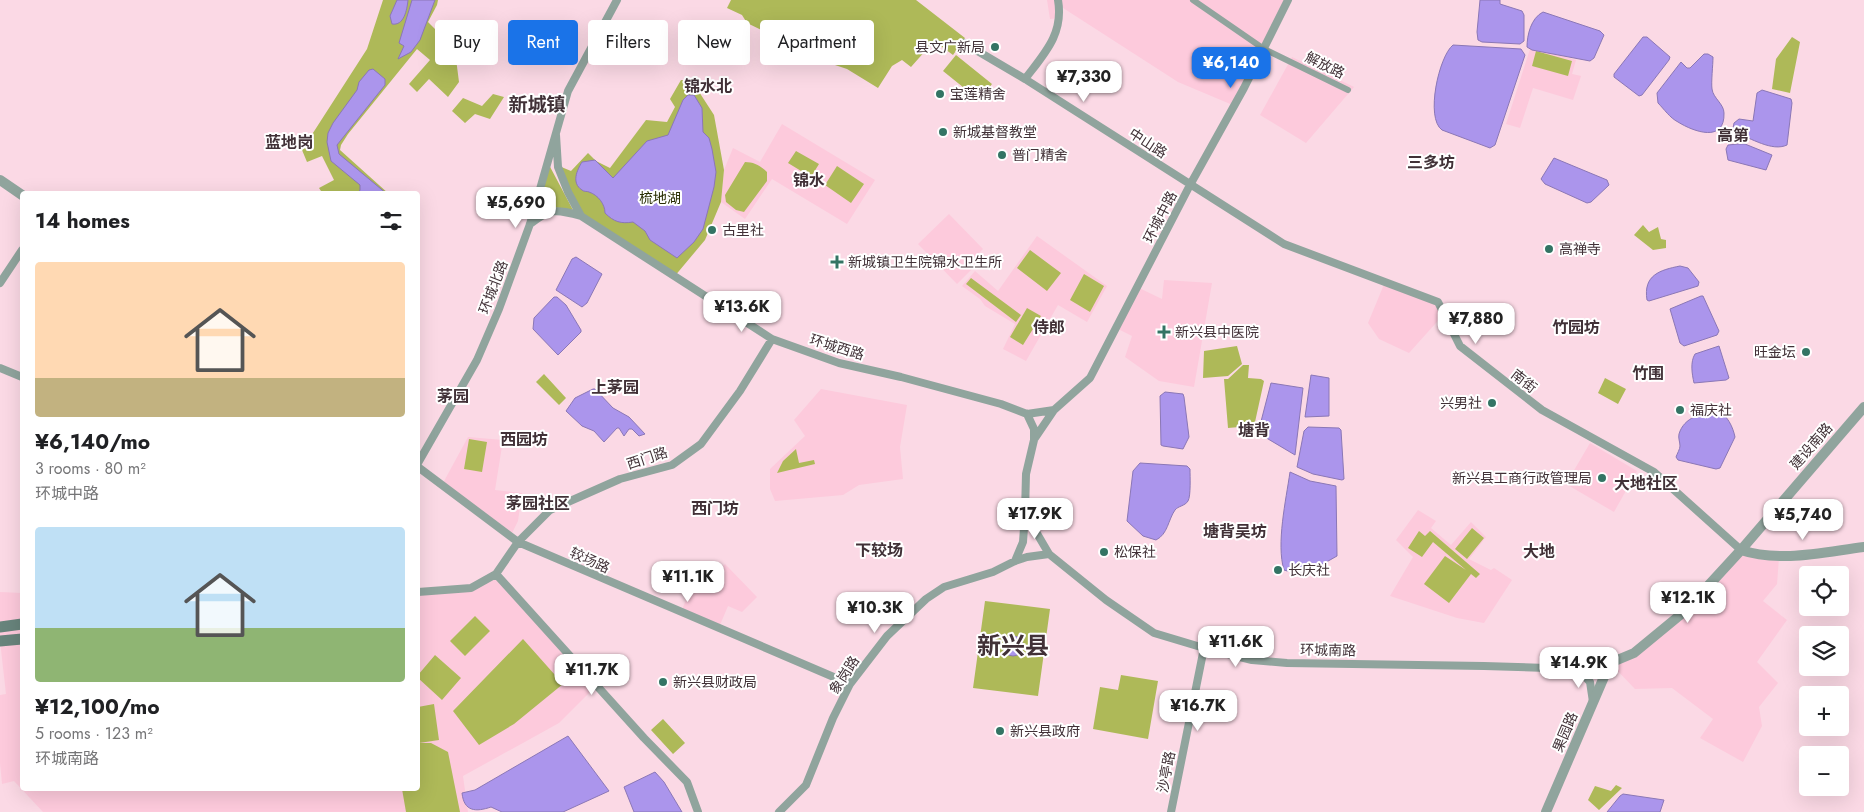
<!DOCTYPE html>
<meta charset="utf-8">
<style>
:root{--surface:#fff;--page:#f6f6f6;--text:#202124;--muted:#757577;--accent:#1a73e8}
body{margin:0;font-family:Jost,"Noto Sans SC",sans-serif;background:var(--page);color:var(--text);height:100vh;display:flex;flex-direction:column;font-size:19px;white-space:nowrap}
*{box-sizing:border-box;margin:0}
p{font-size:16px;color:var(--muted)}
.icon{flex:none;width:28px;height:28px;fill:none;stroke:currentColor;stroke-width:2;stroke-linecap:round;stroke-linejoin:round}
.map{position:relative;flex:1;overflow:hidden}
.drawer{position:absolute;left:20px;top:191px;width:400px;height:600px;display:flex;flex-direction:column;background:var(--surface);border-radius:5px;box-shadow:0 5px 20px #0002}
.drawer>*{flex:none}
.guide{position:absolute;left:435px;top:20px;width:475px;height:45px;display:flex;gap:10px}
.controls{position:absolute;left:1799px;top:566px;display:grid;gap:10px}
.controls a{display:grid;place-items:center;width:50px;height:50px;border-radius:5px;background:var(--surface);box-shadow:0 5px 20px #0002;font-size:25px}
.price{position:absolute;translate:-50% -42px;padding:0 11px;border-radius:10px;background:#fff;color:#222;font-size:16px;line-height:32px;filter:drop-shadow(0 1px 2px #0008)}
.price::after{content:'';position:absolute;left:50%;top:30px;width:15px;height:11px;margin-left:-8px;background:inherit;clip-path:polygon(0 0,100% 0,50% 100%)}
.price.on{background:var(--accent);color:#fff}
ul{padding:0;list-style:none}
li{display:grid;align-content:center;gap:10px;height:265px;padding:0 15px}
li span{display:grid;place-items:center;height:155px;border-radius:5px;color:#555}
li>.icon{margin-inline-start:auto}
span .icon{width:90px;height:90px;fill:#fffc;stroke-width:1}
li b{font-size:21px}
h2{display:flex;justify-content:space-between;align-items:center;height:60px;padding:0 15px;font-size:21px}
.pill{padding:0 18px;border-radius:5px;background:var(--surface);box-shadow:0 5px 20px #0002;font-size:18px;line-height:45px}
.pill.on{background:var(--accent);color:#fff}
.map>svg:first-child{display:block}
.built{fill:#fdcadc}
.green{fill:#aeb958}
.water{fill:#ab95ec;stroke:#8b77b6}
.lines{fill:none;stroke-linecap:round;stroke-linejoin:round}
.pedestrian{stroke:#90a49d;stroke-width:6}
.minor{stroke:#90a49d;stroke-width:8}
.tertiary{stroke:#90a49d;stroke-width:10}
.secondary{stroke:#68847c;stroke-width:11}
.poi-dot{fill:#337464;stroke:#fff;stroke-width:2}
.labels{text-anchor:middle;stroke-width:4;stroke-linejoin:round;paint-order:stroke}
.poi-label{font-size:14px;fill:#413137;stroke:#fff;text-anchor:start}
.street-label{font-size:14px;fill:#413137;stroke:#fff}
.park-label{font-size:14px;fill:#282c01;stroke:#fff}
.quarter-label{font-size:16px;font-weight:bold;fill:#413137;stroke:#fff}
.district-label{font-size:19px;font-weight:bold;fill:#413137;stroke:#fff}
.town-label{font-size:24px;font-weight:bold;fill:#413137;stroke:#fff}
</style>
<div class="map">
<svg width="1864" height="812" viewBox="0 0 1864 812">
<rect width="100%" height="100%" fill="#fbd9e5"/>
<!-- built -->
<path class="built" d="M1047,0H1288L1235,106L1178,82L1060,6L1059,18L1050,19Z
M1531,46L1576,60L1572,74L1581,76L1573,100L1533,88L1520,128L1506,124Z
M1292,57L1354,87L1306,143L1260,115Z
M782,124L875,180L847,224L772,179L745,219L721,202L724,170L733,148L760,162Z
M949,214L983,249L970,262L974,267L957,284L918,244Z
M1037,236L1107,286L1087,322L1058,305L1026,361L1003,349L1015,324L985,306L980,299L962,286L975,271L998,291Z
M1164,280L1212,283L1194,387L1159,381L1125,357L1132,336L1116,328L1137,287L1162,299Z
M1385,282L1438,302L1444,314L1409,353L1379,339L1368,323Z
M821,389L907,405L900,447L903,479L859,485L843,495L775,501L770,489V469L805,436L794,420Z
M468,437L503,440L495,490L522,493L518,521L512,533L443,483Z
M1590,443L1637,471L1614,512L1566,484Z
M1418,510L1436,521L1431,528L1451,545L1471,522L1486,537L1469,559L1491,570L1494,568L1512,580L1484,623L1457,618L1390,596L1413,557L1396,540Z
M1741,550L1779,557L1777,584L1763,601L1787,620L1757,662L1778,683L1759,707L1762,726L1743,762L1700,738L1713,719L1672,688L1635,689L1610,663L1634,653L1684,611Z
M725,564L757,597L742,612L728,606L720,625L682,610L697,572L711,578Z
M496,574L597,685L559,723L463,776L468,812H43L14,781L2,784L0,763V695L6,694L0,641V592L22,593V789H418V592L471,588Z"/>
<!-- green -->
<path class="green" d="M383,0H438L437,5L428,22L439,33L447,27L461,39L455,51L459,82L448,97L429,79L417,92L409,84L430,60L417,49L348,134L341,145L340,150L389,194H354L353,191L347,194H323L319,188L334,180L322,156L307,162L302,150L367,49Z
M731,0H916L965,38L953,55L934,41L911,67L902,60L892,66L878,88L847,69L829,63H823L804,52L779,35H772L747,23L742,15L727,8Z
M1792,37L1800,42L1790,93L1772,89L1776,59Z
M1536,51L1572,61L1568,76L1532,66Z
M956,55L992,84L979,100L943,71Z
M681,80L692,81L714,115L724,170L721,202L705,240L674,277L581,216L559,166L571,171L588,153L596,161L610,168L646,120L667,122L675,107L670,99Z
M493,94L504,97L490,119L475,114L465,123L452,111L463,98L482,106Z
M796,151L819,164L811,177L788,163Z
M745,162C754,162 761,166 767,172V181L744,212L736,210L726,202L725,195Z
M548,163L573,210L552,207L536,215Z
M837,166L864,184L851,203L825,185Z
M1643,225L1649,232L1658,227L1661,239L1666,240V248L1653,250L1634,235Z
M1030,250L1061,273L1047,291L1017,268Z
M1084,274L1104,286L1090,312L1070,300Z
M971,278L1021,315L1016,322L966,284Z
M1027,308L1041,316L1023,345L1010,337Z
M1237,346L1242,364L1228,376L1203,378L1204,351Z
M1243,365H1249L1248,378L1261,379L1264,381L1255,422L1251,426L1228,428L1224,379H1228Z
M544,374L566,398L559,405L536,382Z
M1605,378L1626,389L1618,404L1598,393Z
M469,439L487,442L482,472L464,469Z
M796,449L799,463L814,460L815,464L777,473L783,461Z
M1472,528L1484,538L1467,559L1455,549Z
M1419,531L1425,536L1430,531L1480,574L1476,578L1471,574L1449,603L1424,584L1445,556L1466,570L1433,542L1422,557L1408,548Z
M985,601L1050,609L1038,696L973,688Z
M475,616L490,631L465,656L450,641Z
M523,639L563,684L514,724L479,745L453,711Z
M435,655L461,678L442,700L418,678V675Z
M1121,675L1158,681L1148,739L1093,729L1100,687L1118,690Z
M434,704L439,740L419,743H431L448,752L460,812H406L402,789H418V707Z
M663,719L685,743L673,754L651,730Z
M1616,785L1622,788L1599,810L1588,800L1595,786L1611,791Z"/>
<!-- water -->
<path class="water" d="M397,0H408C407,10 404,26 392,24L390,16Z
M412,0H435L420,40L411,52L398,59L404,46L399,43Z
M1480,0H1500V4L1522,11L1524,15V41L1520,44L1482,42L1478,40L1477,32Z
M1543,12L1600,31L1604,35L1594,58L1590,61L1532,50L1527,47C1527,35 1531,18 1543,12Z
M1643,37H1647L1670,57L1669,60L1642,95L1639,96L1614,77V74Z
M1453,45L1521,49L1525,55L1495,145L1490,148L1442,130C1425,118 1439,56 1453,45Z
M1704,54H1708L1713,57C1713,65 1711,82 1712,89C1713,98 1724,104 1724,113C1725,143 1694,132 1678,122C1670,118 1664,109 1658,103L1657,93L1681,62L1687,68H1690Z
M373,69L385,79V85L337,145L339,154L387,194H358L360,190V185L331,161L327,142L328,133L333,123L357,90L359,82L369,70Z
M1762,90L1791,99L1792,103L1787,145C1772,152 1751,138 1736,133L1733,128L1734,123L1739,119L1753,121L1757,93Z
M688,95H694L702,108L703,132L709,138L712,149L716,172L714,187L703,229L694,242L677,258L650,240L645,231L633,222C621,224 614,222 605,213C605,204 598,195 589,192C587,191 584,192 582,190C571,183 577,170 582,162L595,160L613,178L647,141L668,135L683,100Z
M1738,144H1745L1772,155L1766,170L1728,160L1726,149L1728,145Z
M1554,158L1607,180L1609,185L1591,202L1587,203L1545,184L1541,179Z
M576,257L602,274L587,303L582,307L556,290L572,259Z
M1680,266L1688,268L1699,282L1698,286L1649,301L1647,300C1643,275 1660,270 1680,266Z
M1701,296H1703L1719,331L1717,335L1684,346L1680,343L1670,309Z
M554,297H557L566,305L581,330V332L558,355L533,329L534,318Z
M1719,346L1729,378L1726,380L1694,383C1692,374 1690,362 1695,354Z
M1311,375L1329,378V416L1305,417Z
M1271,383L1303,388L1295,455L1258,433Z
M593,389H595L613,408L629,417L645,434L639,436L632,429H629L624,436L619,428H617L604,442L594,431L582,426L566,411L575,398Z
M1165,392L1183,394L1184,397L1189,437L1183,449L1163,446L1161,445L1160,396Z
M1717,411C1727,414 1733,427 1735,437L1720,468L1716,469L1678,460L1676,457C1677,454 1680,449 1680,446C1680,442 1678,438 1679,434C1684,417 1702,413 1717,411Z
M1308,427L1339,428L1341,430L1344,479L1342,480L1313,474L1297,467L1304,431Z
M1140,463L1187,466L1190,469C1190,476 1191,496 1188,501C1185,506 1178,506 1175,510C1168,520 1168,534 1156,540L1143,536L1127,521L1133,471Z
M1290,472L1310,481L1336,486L1337,556C1321,565 1303,577 1284,570C1276,544 1286,500 1290,472Z
M1003 646a10 10 0 1 1 20 0a10 10 0 1 1-20 0Z
M568,736L609,791L563,812H502L491,807C476,812 464,812 462,793L475,790Z
M655,772L664,782L682,812H634L624,787Z
M1623,794L1664,800L1660,812H1607L1620,796Z"/>
<g class="lines">
<!-- pedestrian -->
<path class="pedestrian" d="M1193,0L1264,49L1348,90"/>
<!-- minor -->
<path class="minor" d="M964,43L1025,79L1284,244L1438,302L1460,346L1542,410L1654,472L1741,550
M1025,79C1044,54 1064,34 1058,0
M556,135L558,167L568,192L581,216L772,339L839,363L901,377L1001,404L1027,414L1054,410L1090,378L1190,185L1244,88L1288,0
M530,224C551,208 556,209 581,216
M0,283L22,250
M0,368L22,377
M1027,414L1034,429V440L1026,474L1025,513L1049,554L1106,600L1154,633L1204,648L1252,660L1287,663L1484,666L1578,669L1610,663
M1035,438L1054,410
M418,463L477,360L499,309L530,224L568,91L617,0
M418,467L518,542L850,684
M1015,561L1023,542L1025,514
M496,574L644,738L687,782L698,812
M418,592L471,588L496,574L518,542L550,510L620,479L672,465L701,444L740,391L772,339
M1578,669L1590,682L1593,702
M779,812L806,785L833,718L850,684L887,636L926,599L944,587L993,572L1015,561L1027,557L1049,554
M1171,812L1204,648"/>
<!-- tertiary -->
<path class="tertiary" d="M0,180L22,195
M1741,550C1780,563 1824,552 1864,547
M1546,812L1610,663L1634,653L1685,611L1741,550L1864,407"/>
<!-- secondary -->
<path class="secondary" d="M0,627L22,624
M0,641L22,639"/>
</g>
<!-- markers -->
<g class="poi-dot">
<circle cx="995" cy="47" r="5"/>
<circle cx="940" cy="94" r="5"/>
<circle cx="943" cy="132" r="5"/>
<circle cx="1002" cy="155" r="5"/>
<circle cx="712" cy="230" r="5"/>
<circle cx="1549" cy="249" r="5"/>
<path d="M834.5 254.5h5v5h5v5h-5v5h-5v-5h-5v-5h5z"/>
<path d="M1161.5 324.5h5v5h5v5h-5v5h-5v-5h-5v-5h5z"/>
<circle cx="1806" cy="352" r="5"/>
<circle cx="1492" cy="403" r="5"/>
<circle cx="1680" cy="410" r="5"/>
<circle cx="1602" cy="478" r="5"/>
<circle cx="1104" cy="552" r="5"/>
<circle cx="1278" cy="570" r="5"/>
<circle cx="663" cy="682" r="5"/>
<circle cx="1000" cy="731" r="5"/>
</g>
<g class="labels">
<!-- poi labels -->
<g class="poi-label">
<text x="985" y="52" text-anchor="end">县文广新局</text>
<text x="950" y="99">宝莲精舍</text>
<text x="953" y="137">新城基督教堂</text>
<text x="1012" y="160">普门精舍</text>
<text x="722" y="235">古里社</text>
<text x="1559" y="254">高禅寺</text>
<text x="848" y="267">新城镇卫生院锦水卫生所</text>
<text x="1175" y="337">新兴县中医院</text>
<text x="1796" y="357" text-anchor="end">旺金坛</text>
<text x="1482" y="408" text-anchor="end">兴男社</text>
<text x="1690" y="415">福庆社</text>
<text x="1592" y="483" text-anchor="end">新兴县工商行政管理局</text>
<text x="1114" y="557">松保社</text>
<text x="1288" y="575">长庆社</text>
<text x="673" y="687">新兴县财政局</text>
<text x="1010" y="736">新兴县政府</text>
</g>
<!-- street labels -->
<g class="street-label">
<text transform="translate(1325 65) rotate(26)" y="5">解放路</text>
<text transform="translate(1148 143) rotate(33)" y="5">中山路</text>
<text transform="translate(1160 217) rotate(-63)" y="5">环城中路</text>
<text transform="translate(493 287) rotate(-69)" y="5">环城北路</text>
<text transform="translate(837 347) rotate(17)" y="5">环城西路</text>
<text transform="translate(1524 381) rotate(38)" y="5">南街</text>
<text transform="translate(1811 446) rotate(-49)" y="5">建设南路</text>
<text transform="translate(647 458) rotate(-18)" y="5">西门路</text>
<text transform="translate(590 560) rotate(24)" y="5">较场路</text>
<text transform="translate(1328 650) rotate(1)" y="5">环城南路</text>
<text transform="translate(844 675) rotate(-57)" y="5">象岗路</text>
<text transform="translate(1565 732) rotate(-67)" y="5">果园路</text>
<text transform="translate(1166 772) rotate(-79)" y="5">沙亭路</text>
</g>
<!-- park labels -->
<g class="park-label">
<text x="660" y="203">梳地湖</text>
</g>
<!-- quarter labels -->
<g class="quarter-label">
<text x="708" y="92">锦水北</text>
<text x="1733" y="141">高第</text>
<text x="289" y="148">蓝地岗</text>
<text x="1431" y="168">三多坊</text>
<text x="809" y="186">锦水</text>
<text x="1049" y="333">侍郎</text>
<text x="1576" y="333">竹园坊</text>
<text x="1648" y="379">竹围</text>
<text x="615" y="393">上茅园</text>
<text x="453" y="402">茅园</text>
<text x="1254" y="436">塘背</text>
<text x="524" y="445">西园坊</text>
<text x="1646" y="489">大地社区</text>
<text x="538" y="509">茅园社区</text>
<text x="715" y="514">西门坊</text>
<text x="1235" y="537">塘背吴坊</text>
<text x="879" y="556">下较场</text>
<text x="1539" y="557">大地</text>
</g>
<!-- district labels -->
<g class="district-label">
<text x="537" y="111">新城镇</text>
</g>
<!-- town labels -->
<g class="town-label">
<text x="1013" y="654">新兴县</text>
</g>
</g>
</svg>
<div class="controls">
<a><svg class="icon" aria-label="locate" viewBox="0 0 24 24"><circle cx="12" cy="12" r="6"/><path d="M12 2v4M12 18v4M2 12h4M18 12h4"/></svg></a>
<a><svg class="icon" aria-label="layers" viewBox="0 0 24 24"><path d="M12 4l9 5-9 5-9-5zM3 14l9 5 9-5"/></svg></a>
<a>+</a>
<a>−</a>
</div>
<b class="price on" style="left:1231px;top:89px">¥6,140</b>
<b class="price" style="left:1084px;top:103px">¥7,330</b>
<b class="price" style="left:516px;top:229px">¥5,690</b>
<b class="price" style="left:742px;top:333px">¥13.6K</b>
<b class="price" style="left:1476px;top:345px">¥7,880</b>
<b class="price" style="left:1035px;top:540px">¥17.9K</b>
<b class="price" style="left:1803px;top:541px">¥5,740</b>
<b class="price" style="left:688px;top:603px">¥11.1K</b>
<b class="price" style="left:1688px;top:624px">¥12.1K</b>
<b class="price" style="left:875px;top:634px">¥10.3K</b>
<b class="price" style="left:1236px;top:668px">¥11.6K</b>
<b class="price" style="left:1579px;top:689px">¥14.9K</b>
<b class="price" style="left:592px;top:696px">¥11.7K</b>
<b class="price" style="left:1198px;top:732px">¥16.7K</b>
<div class="guide">
<a class="pill">Buy</a>
<a class="pill on">Rent</a>
<a class="pill">Filters</a>
<a class="pill">New</a>
<a class="pill">Apartment</a>
</div>
<section class="drawer">
<h2>14 homes<svg class="icon" aria-label="filters" viewBox="0 0 24 24"><path d="M4 7h16M4 17h16"/><circle cx="9" cy="7" r="2"/><circle cx="15" cy="17" r="2"/></svg></h2>
<ul>
<li><span style="background:linear-gradient(#ffd9b3 75%,#c2b280 0)"><svg class="icon" aria-label="home" viewBox="0 0 24 24"><path d="M3 11l9-7 9 7M6 9v11h12V9"/></svg></span><div><b>¥6,140/mo</b><p>3 rooms · 80 m²</p><p>环城中路</p></div></li>
<li><span style="background:linear-gradient(#bfe0f5 65%,#8fb573 0)"><svg class="icon" aria-label="home" viewBox="0 0 24 24"><path d="M3 11l9-7 9 7M6 9v11h12V9"/></svg></span><div><b>¥12,100/mo</b><p>5 rooms · 123 m²</p><p>环城南路</p></div></li>
</ul>
</section>
</div>
